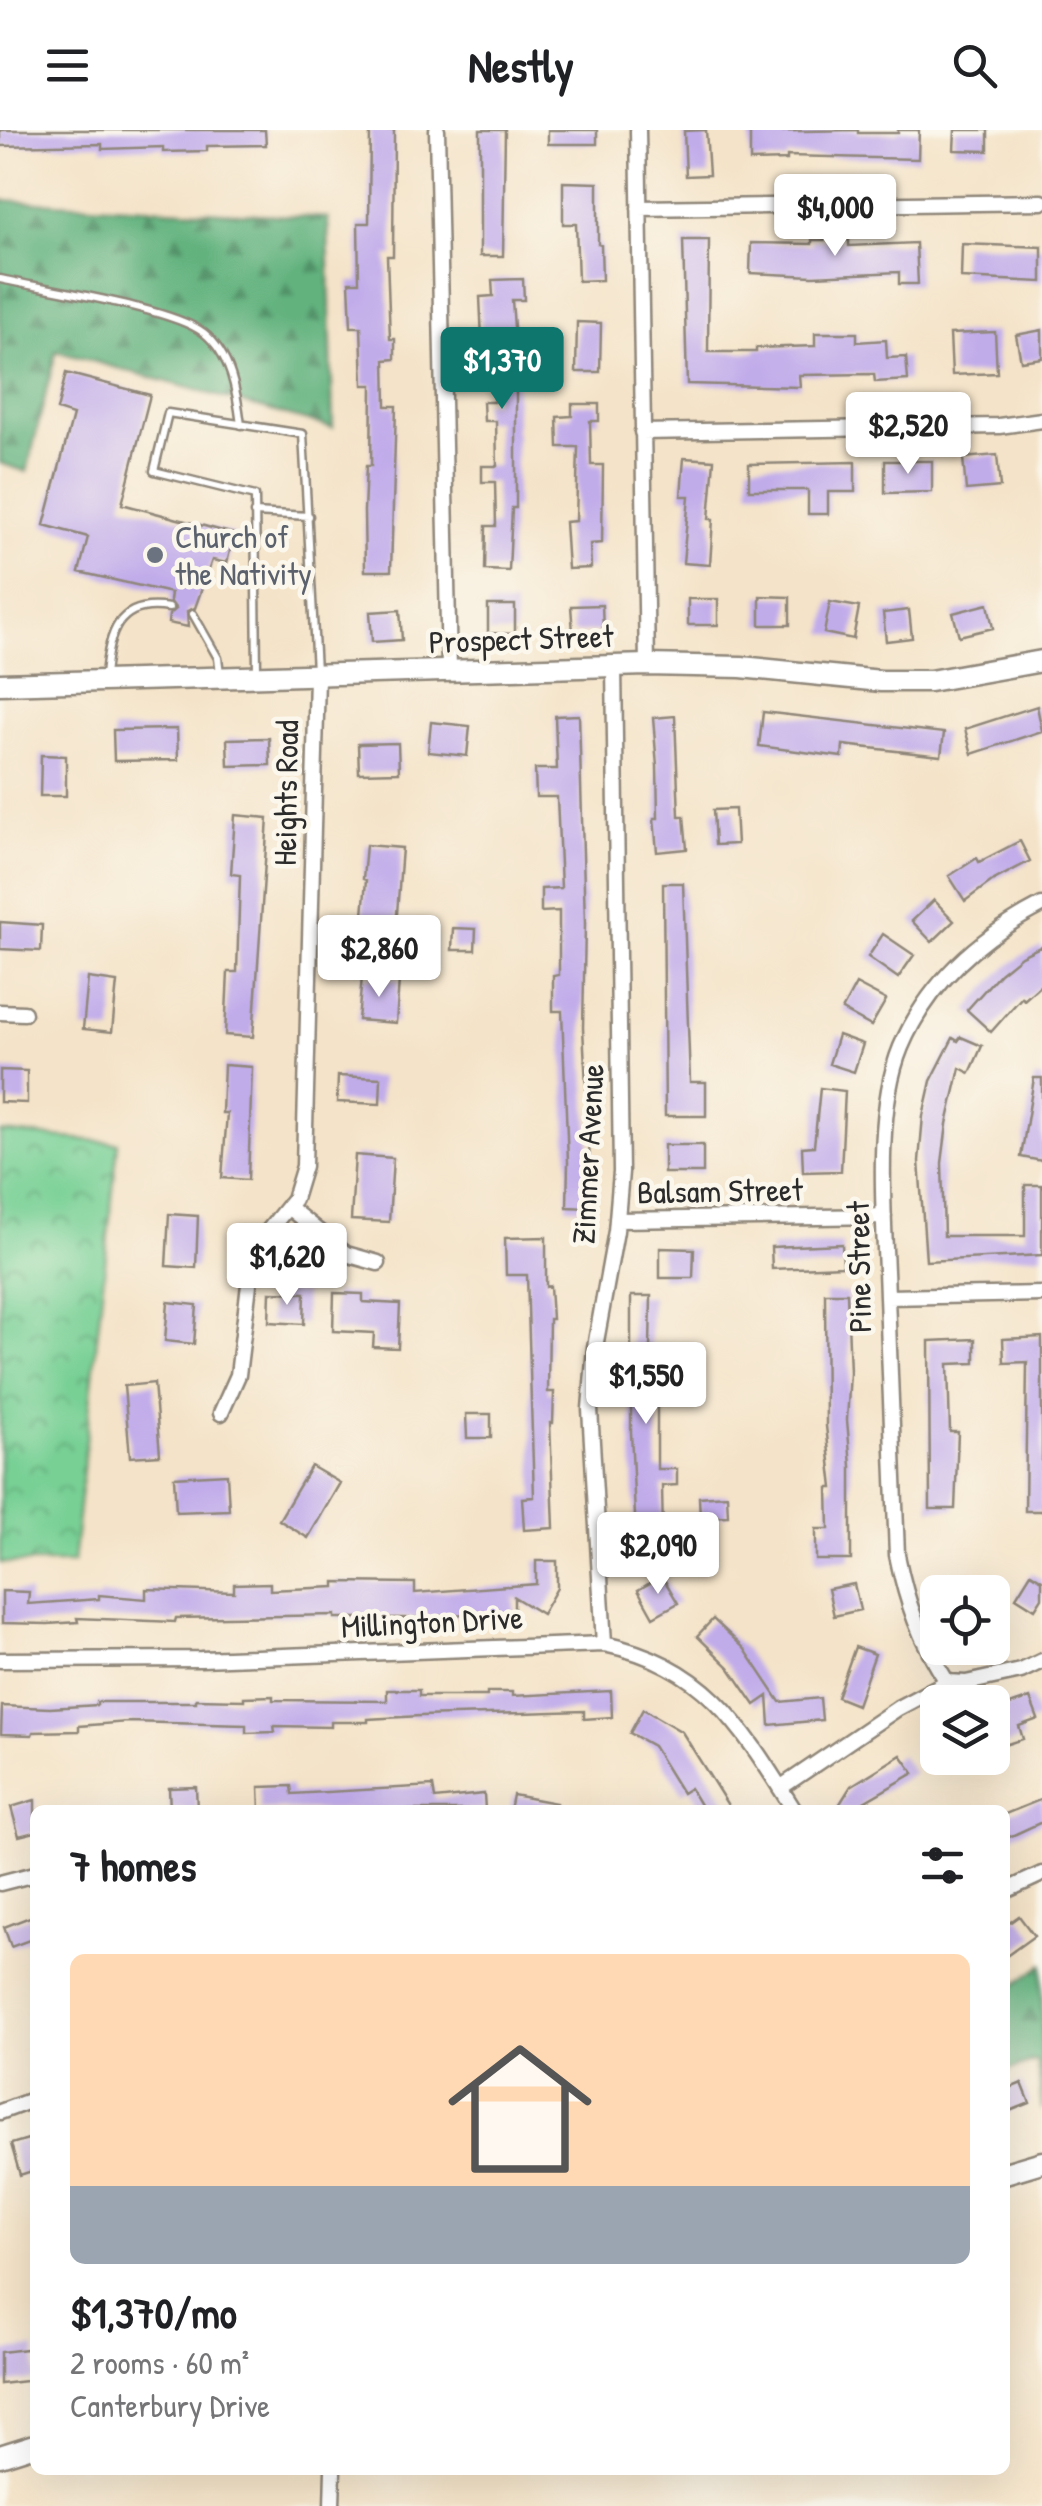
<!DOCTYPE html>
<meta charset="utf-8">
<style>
:root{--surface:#fff;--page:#f2f2f2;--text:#202124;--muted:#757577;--line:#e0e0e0;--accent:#0f766e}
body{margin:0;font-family:"Patrick Hand",sans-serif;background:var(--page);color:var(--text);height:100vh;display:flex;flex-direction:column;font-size:38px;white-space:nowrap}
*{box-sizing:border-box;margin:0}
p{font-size:32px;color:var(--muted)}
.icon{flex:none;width:55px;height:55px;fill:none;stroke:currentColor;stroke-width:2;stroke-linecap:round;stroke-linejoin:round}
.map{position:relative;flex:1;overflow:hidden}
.drawer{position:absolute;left:30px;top:1675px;width:980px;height:670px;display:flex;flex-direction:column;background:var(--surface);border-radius:15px;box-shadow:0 10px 40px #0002}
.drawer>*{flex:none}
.controls{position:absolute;left:920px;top:1445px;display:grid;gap:20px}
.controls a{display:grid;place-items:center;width:90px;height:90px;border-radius:15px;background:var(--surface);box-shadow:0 10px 40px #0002;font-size:50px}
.price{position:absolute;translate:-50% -85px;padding:0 22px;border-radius:10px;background:#fff;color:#222;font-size:32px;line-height:65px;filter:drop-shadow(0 2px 5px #0008)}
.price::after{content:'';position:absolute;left:50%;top:60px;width:30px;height:22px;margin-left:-15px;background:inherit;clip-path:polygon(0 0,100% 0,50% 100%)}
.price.selected{background:var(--accent);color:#fff}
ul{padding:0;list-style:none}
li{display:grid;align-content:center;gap:20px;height:530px;padding:0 40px}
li+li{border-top:2px solid var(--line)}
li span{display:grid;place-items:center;height:310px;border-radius:15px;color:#555}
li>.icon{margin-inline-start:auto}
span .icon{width:180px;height:180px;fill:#fffc;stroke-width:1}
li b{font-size:42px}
h2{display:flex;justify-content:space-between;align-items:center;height:120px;padding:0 40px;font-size:42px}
header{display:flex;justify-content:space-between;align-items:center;height:130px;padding:0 40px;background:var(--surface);font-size:45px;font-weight:700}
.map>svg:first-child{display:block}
.forest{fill:url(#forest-firs);stroke:#466e54;stroke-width:2.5}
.park{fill:url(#park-crowns);stroke:#527e60;stroke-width:2.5}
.building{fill:#c1acea}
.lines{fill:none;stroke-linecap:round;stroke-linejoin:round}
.service-casing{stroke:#90877a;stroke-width:11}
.minor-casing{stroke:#90877a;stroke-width:19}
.secondary-casing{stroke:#90877a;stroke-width:25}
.service{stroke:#fff;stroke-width:6}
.minor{stroke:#fff;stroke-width:14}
.secondary{stroke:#fff;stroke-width:20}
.worship-dot{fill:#6b7280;stroke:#fbf7ec;stroke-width:4}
.labels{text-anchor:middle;stroke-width:9;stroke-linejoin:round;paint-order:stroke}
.worship-label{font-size:32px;fill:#5b616d;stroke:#fbf7ec;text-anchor:start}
.street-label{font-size:32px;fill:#2b2b2b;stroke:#fbf7ec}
</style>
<header><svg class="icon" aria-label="menu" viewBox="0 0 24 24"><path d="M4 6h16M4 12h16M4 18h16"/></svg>Nestly<svg class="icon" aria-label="search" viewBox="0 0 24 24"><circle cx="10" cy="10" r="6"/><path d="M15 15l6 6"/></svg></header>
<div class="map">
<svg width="1042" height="2376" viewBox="0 0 1042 2376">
<defs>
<pattern id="forest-firs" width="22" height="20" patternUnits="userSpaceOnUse" patternTransform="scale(2.5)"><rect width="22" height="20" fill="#62b27e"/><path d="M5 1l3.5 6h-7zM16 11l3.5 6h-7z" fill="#519167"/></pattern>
<pattern id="park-crowns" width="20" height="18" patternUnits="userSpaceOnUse" patternTransform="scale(2.5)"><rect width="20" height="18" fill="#78d095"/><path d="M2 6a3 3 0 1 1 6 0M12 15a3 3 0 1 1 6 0" fill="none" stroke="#63a97a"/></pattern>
</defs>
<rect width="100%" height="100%" fill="#fbf7ec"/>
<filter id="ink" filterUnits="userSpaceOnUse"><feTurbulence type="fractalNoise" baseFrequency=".01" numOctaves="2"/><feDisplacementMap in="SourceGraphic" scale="20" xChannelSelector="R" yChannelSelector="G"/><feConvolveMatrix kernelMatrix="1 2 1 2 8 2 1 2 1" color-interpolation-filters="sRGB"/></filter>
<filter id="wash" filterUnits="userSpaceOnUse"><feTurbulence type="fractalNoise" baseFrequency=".0048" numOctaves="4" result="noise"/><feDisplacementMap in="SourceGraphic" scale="40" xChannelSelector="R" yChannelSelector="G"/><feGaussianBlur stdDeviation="2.25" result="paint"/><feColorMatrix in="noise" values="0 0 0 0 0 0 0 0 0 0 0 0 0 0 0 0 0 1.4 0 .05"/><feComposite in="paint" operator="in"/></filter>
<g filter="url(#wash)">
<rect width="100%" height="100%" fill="#f4e3c8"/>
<!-- forest -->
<path class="forest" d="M0,70L328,88L333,298L56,221L27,342L0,333Z
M1042,1835V1981L1037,1930L1005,1942V1862Z"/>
<!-- park -->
<path class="park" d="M0,1002L118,1013L73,1433H0Z"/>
<g id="blocks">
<!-- building -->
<path class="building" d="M0,0H265L266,15L207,16V21L163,22V17L102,19V14L0,16Z
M370,0H394L393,126H387L390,209H395V229L385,230L386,276H396L391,441H365L364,381L366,336H371L372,255H363L361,197H351L349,152H359L358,93H369Z
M480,0H505L503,126H480Z
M548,0H597V14H548Z
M706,0L709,45L686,46L684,1Z
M858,0V3H898V0H919L918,29L787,26V30L750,31V2Z
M955,0H988V21L954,20Z
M563,52L598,53V114L601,115L602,150L578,151L576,94H563Z
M683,110H709L708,222H756V218L815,216V203H857V212L886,210L887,228L906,227L908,250L875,252L874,244L799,245L800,257L687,254Z
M812,110H849V116L916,113L918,154H899V142L813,146L750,143L751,113L812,114Z
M962,114L1042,117V152L961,148Z
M523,149L524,170H512L516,225H525L526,252H516V378H512L509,441L485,440L486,396H496L495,352H482V336H497L496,291H484L483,272H494L493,230L483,231L480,167L493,166L492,150Z
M577,192L601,193L600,242H576Z
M1042,200V228L1021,231L1016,205Z
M995,202L997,243L952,245L950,204Z
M66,243L150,265L122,374L234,404L227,433L212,430L195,478L187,481L188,497L168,493L169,485L176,479L170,471L171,463L79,442L88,407L44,395L73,285L57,280Z
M572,274H599V291H590L591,335H603L602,413L590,414L591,438L568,439L565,392L576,391L578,317H558L557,287L572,286Z
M997,325L1000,357L966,360L963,328Z
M684,328L714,330L709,389H713L710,435L683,433L689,366H681Z
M885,331H932V362L885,363Z
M855,332V362H828V384H808V360H749V334Z
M760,466L790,467V495H760Z
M688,469H718V495H688Z
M830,472L859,477L853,509L824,503Z
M988,474L993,498L959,506L953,483Z
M488,475H515V504L488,503Z
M602,475L603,501L573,503L571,476Z
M400,480L402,510L372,512L370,482Z
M909,480L912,508L886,511L883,483Z
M1037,576L1042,601L972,624L965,599Z
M763,582L944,603L941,626L843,615L842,627L759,616Z
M579,585L585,793L583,898L590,1032L587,1078L567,1077L568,1032L562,881H553V846L559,845V781L541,782V759L561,758L557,667H536L535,639H557L555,586Z
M675,586L679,686H684L687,719L657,722L654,688H658L657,636L653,588Z
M431,592L470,596L467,626L428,622Z
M177,599L178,630L114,631L113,600Z
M269,608L270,635L228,636L227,609Z
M398,613L399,642L359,643L358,614Z
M41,625L66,626V666H40Z
M735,679L737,714L715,715L713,680Z
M235,685L268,688L253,907L225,905L228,842H237L240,745L231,744Z
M1020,711L1030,731L992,751L965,771L949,746L977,728L979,732Z
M366,715L402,718L394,823L360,820L366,750L363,749Z
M663,753H683L690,952H706V986H665Z
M934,770L954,791L932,812L912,791Z
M0,792L42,795L41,821L0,819Z
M453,798L476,799L475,820H452Z
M883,804L914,825L898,848L868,827Z
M1042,816V854L1024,870L1022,867L991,902L967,880L1000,843L1021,826Z
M362,847L399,850L396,893L358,890Z
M88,848L117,852L112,902L83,899Z
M856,854L886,870L871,896L842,880Z
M838,905L863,914L854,942L829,934Z
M961,907L982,916L970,943L960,938L947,994L942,1033L944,1106H1025V1055H1042V1125L926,1131L919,1031L923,986L931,951L953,908L958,911Z
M224,935L252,937L248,1050L222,1048L227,983H222Z
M0,940L27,941V973L0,972Z
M338,946L381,948L380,974L337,972Z
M1034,948H1042V1031L1021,1027Z
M820,958L845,961L841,1041L803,1042L802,1017L814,1016Z
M664,1015H703V1043H664Z
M355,1025L393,1028L389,1092L351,1090Z
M169,1084L198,1086L196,1138L166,1136Z
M546,1107V1157L550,1156L552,1189H549L548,1262H554L553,1293H550L554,1398L524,1400L522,1368L534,1367L527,1145H506L505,1108Z
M842,1114L843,1136L772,1139L771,1117Z
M660,1118L694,1119L693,1148H660Z
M270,1162L305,1163L304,1194L269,1192Z
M334,1163L363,1164V1172L400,1174L398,1218L373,1217L374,1203L333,1201Z
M825,1163H847L850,1243L847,1290L851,1336V1430H816V1399H829L828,1358H833L826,1296Z
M631,1166H651L650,1218H653L652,1263H657V1339H677V1355L662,1356L663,1407H636L631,1302Z
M168,1172L197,1175L194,1214L165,1211Z
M1042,1207V1381H1025L1027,1232L1004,1233L1003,1209Z
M975,1209V1233L948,1234L950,1302H958L955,1379H930L929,1211Z
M154,1253L160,1325L130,1327L124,1256Z
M466,1284H491V1308H467Z
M311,1336L340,1353L308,1408L279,1390Z
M227,1344L229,1380L176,1382L174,1347Z
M727,1365L728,1386L700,1387L699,1367Z
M536,1431H557V1458L542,1484L514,1467V1486L475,1487V1483L416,1488H335V1485L176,1488L175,1492L77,1488L78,1492L48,1494L2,1493V1461L29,1462L28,1474L99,1469V1465L146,1469V1459L234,1462V1454L270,1453V1460L335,1457V1452L415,1453V1463L536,1454Z
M1031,1443L1042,1450V1468L1035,1479L1016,1467Z
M662,1446L678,1473L653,1487L638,1460Z
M854,1454L860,1480L834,1486L828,1459Z
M713,1489L744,1518L780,1572L820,1568L822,1590L770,1595L768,1566L755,1575L729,1537L697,1506Z
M855,1517L875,1524L857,1575L837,1567Z
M387,1560H419V1566H487V1562H512V1566L611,1561L612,1587L584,1589V1581L420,1586L368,1589V1592H331V1597L274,1596L275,1602L246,1603V1595L128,1592L79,1596V1601L33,1602L32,1605L1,1604L2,1576L50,1578L97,1575V1572H196V1569L244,1570V1567L273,1566V1570L387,1571Z
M1030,1568L1038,1589L1019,1596L1023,1609L995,1618L992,1581Z
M643,1579L682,1602L731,1680H703L690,1658L682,1663L653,1616L630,1603Z
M901,1625L914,1643L864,1672L859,1680H836L851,1656Z
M291,1656L292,1664L433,1656L435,1669L484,1664L485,1680H260L259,1657Z
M196,1657L197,1680H170L169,1658Z
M513,1665L556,1673L555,1680H510Z
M1042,1669V1692L1005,1709V1684Z
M35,1670V1702L19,1706L11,1677Z
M35,1785V1808L11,1817L4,1797Z
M1019,1786L1034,1806L1005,1827V1796Z
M1022,1953L1030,1973L1005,1983V1960Z
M35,2007V2040L20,2045L11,2014Z
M35,2218V2250L0,2254V2222Z"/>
</g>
</g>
<g filter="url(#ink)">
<use href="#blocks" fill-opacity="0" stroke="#90877a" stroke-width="2.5"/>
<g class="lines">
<!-- service casing -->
<g class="service-casing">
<path id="service" d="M0,149C45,159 173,178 204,203C231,225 237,262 241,295
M254,383L309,386
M193,484L218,528L220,543
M257,541L255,366L154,341L168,283L303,304L316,541
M105,547C108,505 117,469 169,478"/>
</g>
<!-- minor casing -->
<g class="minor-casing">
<path id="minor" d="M437,0L449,540
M638,0L647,535
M639,78L1042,72
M642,302L999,296L1042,290
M0,882L24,883
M288,1077L346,1124L378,1133
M617,1090L884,1086
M887,1167L1042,1164
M221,1283L238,1245L251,1138L261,1110L294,1069L304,1036L317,547
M604,1514L590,1279L595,1217L616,1101L621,1042L614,536
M0,1530L201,1529L604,1514C706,1535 742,1597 794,1680
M947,1552C920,1509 907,1475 897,1425C893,1339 890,1253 887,1167C885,1094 873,984 901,917C929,851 980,807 1042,775
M780,1658L898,1578L947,1552L966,1553L1021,1541L1042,1531
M0,1753L35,1744
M1005,1761L1042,1744
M0,1982L35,1969
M332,2376L333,2340"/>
</g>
<!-- secondary casing -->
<g class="secondary-casing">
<path id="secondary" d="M0,554L647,535L741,537L881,551H930L1042,531
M1005,2043L1042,2032
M0,2326L35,2315"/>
</g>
<!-- service -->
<use href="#service" class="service"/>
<!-- minor -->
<use href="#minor" class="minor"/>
<!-- secondary -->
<use href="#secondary" class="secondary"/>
</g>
</g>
<!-- markers -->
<circle class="worship-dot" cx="155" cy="425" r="10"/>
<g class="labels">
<!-- worship labels -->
<g class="worship-label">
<text x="175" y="418">Church of<tspan x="175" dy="37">the Nativity</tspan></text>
</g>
<!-- street labels -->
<g class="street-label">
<text transform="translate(521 509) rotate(-2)" y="11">Prospect Street</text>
<text transform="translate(286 663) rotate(-89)" y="11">Heights Road</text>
<text transform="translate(588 1024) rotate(-87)" y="11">Zimmer Avenue</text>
<text transform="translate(720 1061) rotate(-1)" y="11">Balsam Street</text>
<text transform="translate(859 1137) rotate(-91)" y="11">Pine Street</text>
<text transform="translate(432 1492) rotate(-3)" y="11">Millington Drive</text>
</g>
</g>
</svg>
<div class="controls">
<a><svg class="icon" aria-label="locate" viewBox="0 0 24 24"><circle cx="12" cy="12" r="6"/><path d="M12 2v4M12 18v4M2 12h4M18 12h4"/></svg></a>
<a><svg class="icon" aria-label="layers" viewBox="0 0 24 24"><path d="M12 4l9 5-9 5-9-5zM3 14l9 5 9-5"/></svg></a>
</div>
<b class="price" style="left:835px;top:129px">$4,000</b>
<b class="price selected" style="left:502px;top:282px">$1,370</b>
<b class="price" style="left:908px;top:347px">$2,520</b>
<b class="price" style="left:379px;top:870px">$2,860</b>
<b class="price" style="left:287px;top:1178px">$1,620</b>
<b class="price" style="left:646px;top:1297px">$1,550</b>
<b class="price" style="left:658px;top:1467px">$2,090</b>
<section class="drawer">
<h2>7 homes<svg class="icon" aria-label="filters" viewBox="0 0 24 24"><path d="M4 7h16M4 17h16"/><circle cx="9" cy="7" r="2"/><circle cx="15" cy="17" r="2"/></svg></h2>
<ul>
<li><span style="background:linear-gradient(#ffd9b3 75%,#9aa5b1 0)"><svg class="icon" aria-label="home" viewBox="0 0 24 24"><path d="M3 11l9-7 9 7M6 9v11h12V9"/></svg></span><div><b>$1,370/mo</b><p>2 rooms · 60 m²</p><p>Canterbury Drive</p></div></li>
</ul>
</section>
</div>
